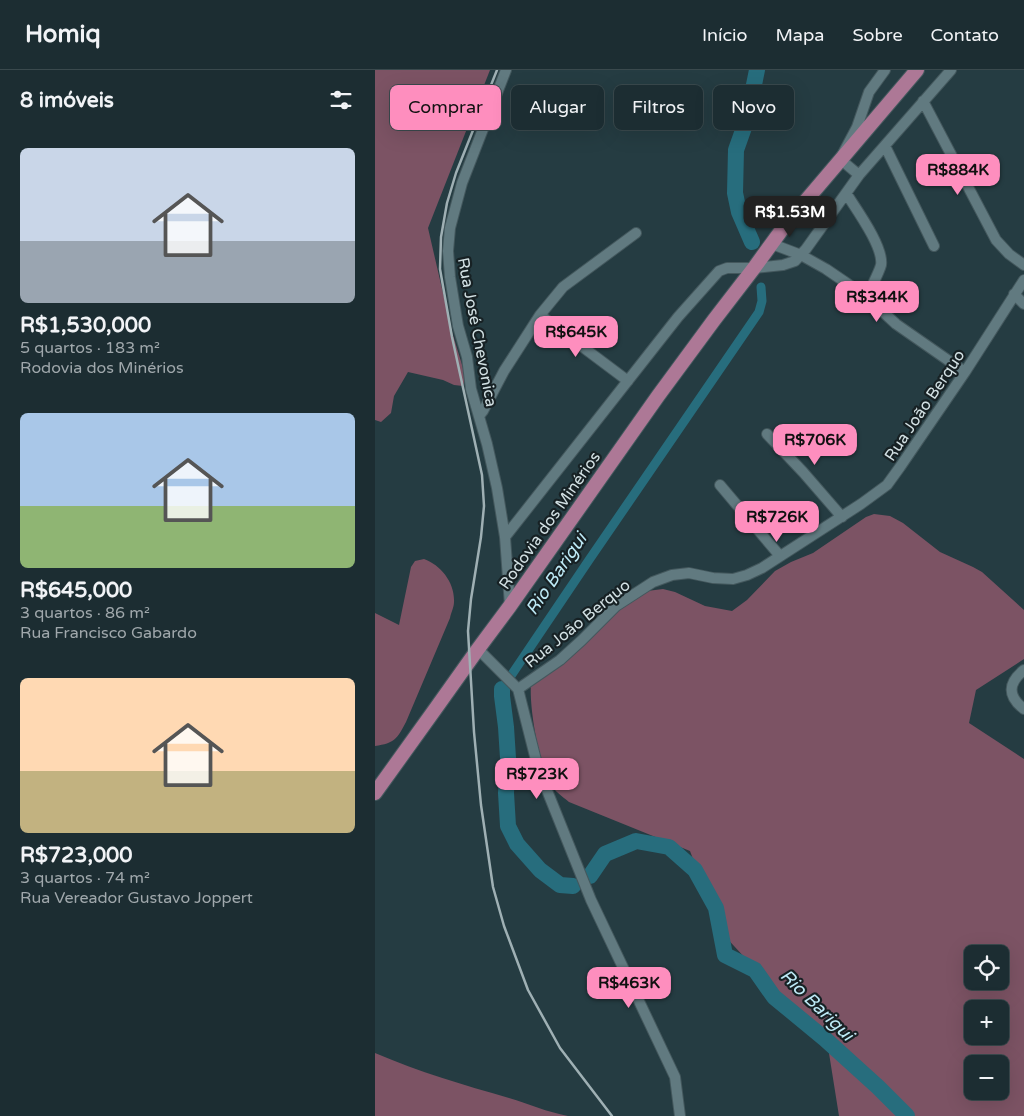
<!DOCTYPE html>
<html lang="pt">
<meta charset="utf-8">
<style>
:root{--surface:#1c2d32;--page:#29393e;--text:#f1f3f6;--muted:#a0a8ac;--line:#3a494d;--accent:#fe8ebe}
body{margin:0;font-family:"Varela Round",sans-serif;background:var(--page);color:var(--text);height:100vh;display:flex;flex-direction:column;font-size:19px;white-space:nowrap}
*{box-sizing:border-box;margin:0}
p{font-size:16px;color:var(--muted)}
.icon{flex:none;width:28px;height:28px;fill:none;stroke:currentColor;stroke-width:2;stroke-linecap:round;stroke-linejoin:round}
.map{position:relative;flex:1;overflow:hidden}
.details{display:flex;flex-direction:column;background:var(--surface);width:375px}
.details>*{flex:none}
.banner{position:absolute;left:15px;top:15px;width:475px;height:45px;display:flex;gap:10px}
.fabs{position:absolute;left:589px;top:875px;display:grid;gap:10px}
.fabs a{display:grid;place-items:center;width:45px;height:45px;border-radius:8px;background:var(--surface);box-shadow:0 5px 20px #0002,0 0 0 1px var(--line);font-size:25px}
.price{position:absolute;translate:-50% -42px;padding:0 11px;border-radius:10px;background:var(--accent);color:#111;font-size:16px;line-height:32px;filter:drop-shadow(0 1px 2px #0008)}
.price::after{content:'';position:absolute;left:50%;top:30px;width:15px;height:11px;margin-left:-8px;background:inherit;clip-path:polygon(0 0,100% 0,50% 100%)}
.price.on{background:#222;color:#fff}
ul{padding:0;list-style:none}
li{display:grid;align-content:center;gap:10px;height:265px;padding:0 20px}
li span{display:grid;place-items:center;height:155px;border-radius:8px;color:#555}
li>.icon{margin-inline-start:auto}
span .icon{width:90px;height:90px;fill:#fffc;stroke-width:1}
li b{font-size:21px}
h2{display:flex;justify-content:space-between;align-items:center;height:60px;padding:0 20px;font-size:21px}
.tag{padding:0 18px;border-radius:8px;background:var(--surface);box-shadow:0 5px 20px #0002,0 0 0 1px var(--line);font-size:18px;line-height:45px}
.tag.on{background:var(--accent);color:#111}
header{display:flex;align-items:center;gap:30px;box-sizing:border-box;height:70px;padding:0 25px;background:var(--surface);border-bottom:1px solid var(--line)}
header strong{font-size:24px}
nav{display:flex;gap:28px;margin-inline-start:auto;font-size:18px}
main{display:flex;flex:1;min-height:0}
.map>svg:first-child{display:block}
.green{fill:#7c5364;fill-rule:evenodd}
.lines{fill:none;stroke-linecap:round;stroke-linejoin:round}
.canal{stroke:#276d7d;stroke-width:9}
.river{stroke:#276d7d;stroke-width:16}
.minor-casing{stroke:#44585d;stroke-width:12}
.major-casing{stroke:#44585d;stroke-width:16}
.minor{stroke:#617a80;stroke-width:10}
.major{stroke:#ad7896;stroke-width:14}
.rail{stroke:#9fb0b4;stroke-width:2.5}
.labels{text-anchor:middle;stroke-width:4.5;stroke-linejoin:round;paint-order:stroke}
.street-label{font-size:16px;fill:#d3e1e4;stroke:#172124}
.water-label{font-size:18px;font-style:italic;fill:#beeaf6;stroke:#172124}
</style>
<header>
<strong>Homiq</strong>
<nav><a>Início</a><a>Mapa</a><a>Sobre</a><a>Contato</a></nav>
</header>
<main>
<section class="details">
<h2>8 imóveis<svg class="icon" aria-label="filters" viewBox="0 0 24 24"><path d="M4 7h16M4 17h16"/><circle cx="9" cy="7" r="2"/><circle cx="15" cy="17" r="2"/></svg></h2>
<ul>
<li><span style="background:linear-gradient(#c9d6e8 60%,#9aa5b1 0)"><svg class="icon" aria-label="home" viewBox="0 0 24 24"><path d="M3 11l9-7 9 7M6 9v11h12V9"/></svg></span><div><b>R$1,530,000</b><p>5 quartos · 183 m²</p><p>Rodovia dos Minérios</p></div></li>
<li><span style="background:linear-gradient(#a9c7e8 60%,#8fb573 0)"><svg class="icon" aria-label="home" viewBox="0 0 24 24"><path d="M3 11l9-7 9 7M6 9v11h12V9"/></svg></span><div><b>R$645,000</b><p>3 quartos · 86 m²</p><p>Rua Francisco Gabardo</p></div></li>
<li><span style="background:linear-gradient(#ffd9b3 60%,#c2b280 0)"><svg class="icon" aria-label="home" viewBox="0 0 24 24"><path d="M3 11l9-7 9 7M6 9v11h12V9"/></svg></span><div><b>R$723,000</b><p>3 quartos · 74 m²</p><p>Rua Vereador Gustavo Joppert</p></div></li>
</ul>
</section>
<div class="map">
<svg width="649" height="1046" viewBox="0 0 649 1046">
<rect width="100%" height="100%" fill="#253c42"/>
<!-- green -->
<path class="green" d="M0,0H115L53,158L77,262L88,298L90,308L88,316L79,315L68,310L33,302L19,326L16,343L6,352L0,350Z
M499,444L515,446L528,453L565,482L598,497L607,502L649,540V589L601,620L594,653L649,689V1046H464L453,977L346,862L315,781L194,732C187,726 179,721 175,713C164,695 154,636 156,615L245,537L272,521L288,519L300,522L330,536L357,541L372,530L400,501L416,492L438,483L491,447ZM598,884H625V911H598ZM598,939H625V966H598ZM598,994H625V1021H598Z
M49,489C66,495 80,513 79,532C79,537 76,543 75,548L31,652C22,669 20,673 0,676V543L24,555L36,497L40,491Z
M0,983C44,1002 89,1015 134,1028C154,1034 172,1042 193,1046H0Z"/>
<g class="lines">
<!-- canal -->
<path class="canal" d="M127,619L214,490L384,242L387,231L386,217"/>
<!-- river -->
<path class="river" d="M377,172L364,142L360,123L361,80L372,49L382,0
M127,619V626L131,657L133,688L131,723L133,756L142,774L165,800L185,815L198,816
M215,806L230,784L261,771L294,777L320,800L341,838L350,885L380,900L399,927L450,969L503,1017L532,1046"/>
<!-- minor casing -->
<g class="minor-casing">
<path id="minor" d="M131,0L87,113L75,158L73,181L75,207L83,256L92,287L96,319L112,374L122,418L130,467L135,536
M548,31L621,170L634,184L649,195
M510,76L559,176
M484,105L465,89L482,57L494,22L510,0
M471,123C481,139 509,177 506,195C504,203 495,219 492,227
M397,174L426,185L451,199L492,227L521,254L590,302
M639,224L649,234
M165,245L253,311
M104,346L108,341L129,301L165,245L188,217L261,163
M392,364L428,402L467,447
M345,415L405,486
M130,467L303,247L344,201L352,198H379L408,195L420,191L431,179L484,105L576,0
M103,579L143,619L185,590L207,570L241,536L278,512L297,505L314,503L338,508L358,509L372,505L387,498L486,434L512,415L525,397L590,302L649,210
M649,600C633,613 632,626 649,639
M143,619L163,698L216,830L300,1007L305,1046"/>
</g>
<!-- major casing -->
<g class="major-casing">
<path id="major" d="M0,723L61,638L103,579L135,536L283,326L339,250L379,198L411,154L542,0"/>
</g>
<!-- minor -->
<use href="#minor" class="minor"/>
<!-- major -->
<use href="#major" class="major"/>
<!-- rail -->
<path class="rail" d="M122,0L81,103L72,133L66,167L65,199L77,267L107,405L109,436L106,467L96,529L93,561L99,662L106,735L118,817L129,856L153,920L185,978L237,1046"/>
</g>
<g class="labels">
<!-- street labels -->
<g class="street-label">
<text transform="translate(103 262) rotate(79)" y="6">Rua José Chevonica</text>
<text transform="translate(549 335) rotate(-56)" y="6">Rua João Berquo</text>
<text transform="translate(174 450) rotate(-55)" y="6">Rodovia dos Minérios</text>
<text transform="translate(202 553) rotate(-39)" y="6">Rua João Berquo</text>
</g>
<!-- water labels -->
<g class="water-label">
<text transform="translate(181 504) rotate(-56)" y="6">Rio Barigui</text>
<text transform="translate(442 935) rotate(44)" y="6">Rio Barigui</text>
</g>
</g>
</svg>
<div class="fabs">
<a><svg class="icon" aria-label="locate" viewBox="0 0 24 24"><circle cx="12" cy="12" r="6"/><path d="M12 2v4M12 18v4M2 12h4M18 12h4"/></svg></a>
<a>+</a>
<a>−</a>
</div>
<b class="price" style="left:583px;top:126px">R$884K</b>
<b class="price on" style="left:415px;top:168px">R$1.53M</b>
<b class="price" style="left:502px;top:253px">R$344K</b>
<b class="price" style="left:201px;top:288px">R$645K</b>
<b class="price" style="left:440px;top:396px">R$706K</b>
<b class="price" style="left:402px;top:473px">R$726K</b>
<b class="price" style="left:162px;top:730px">R$723K</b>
<b class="price" style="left:254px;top:939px">R$463K</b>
<div class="banner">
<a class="tag on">Comprar</a>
<a class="tag">Alugar</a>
<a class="tag">Filtros</a>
<a class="tag">Novo</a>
</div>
</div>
</main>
